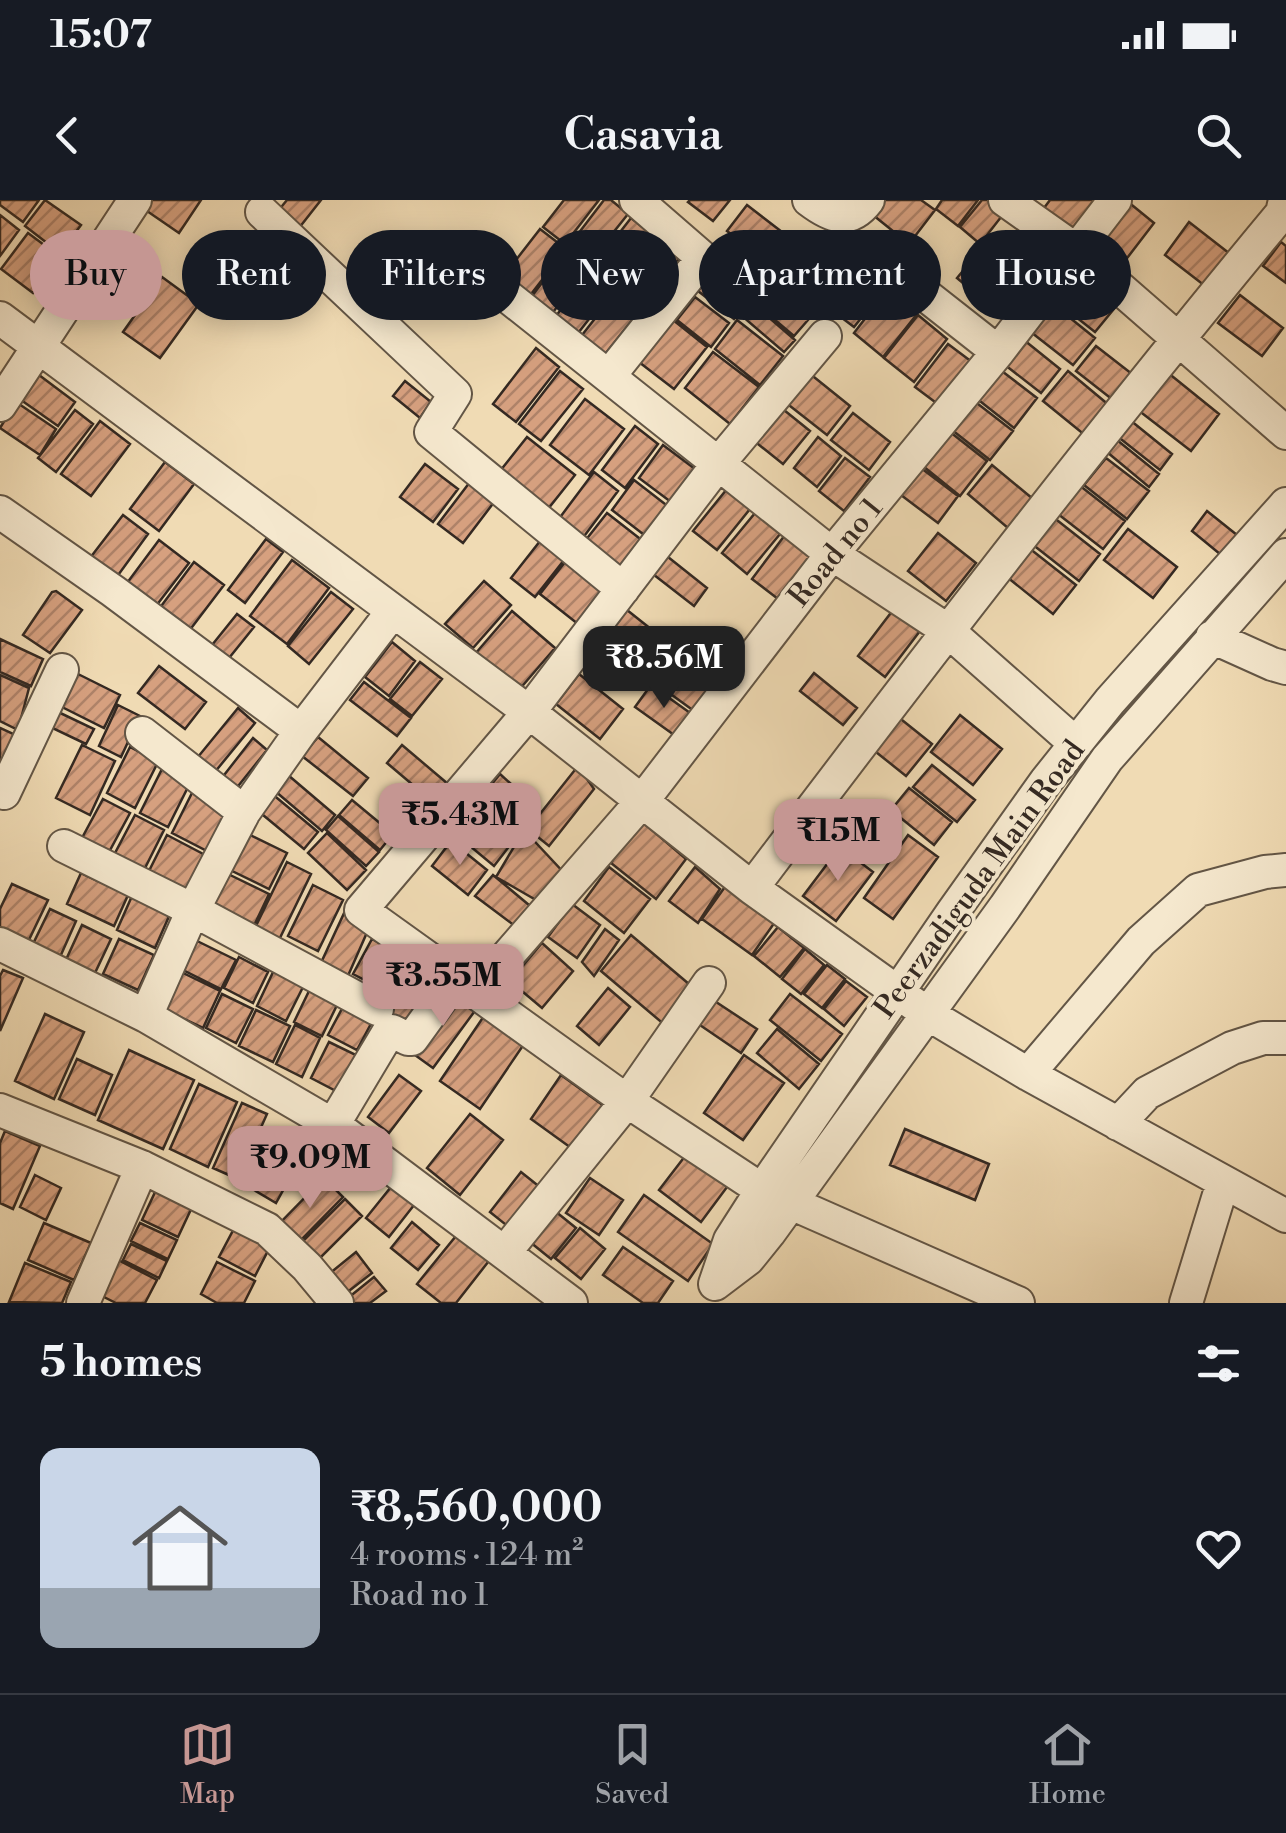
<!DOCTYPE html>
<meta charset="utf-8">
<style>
:root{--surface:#171b24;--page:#20242c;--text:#f1f3f6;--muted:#9ea1a6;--line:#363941;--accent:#c59692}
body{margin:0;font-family:"Libre Bodoni",serif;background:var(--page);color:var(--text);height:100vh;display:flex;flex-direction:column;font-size:38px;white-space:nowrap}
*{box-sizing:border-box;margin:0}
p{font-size:32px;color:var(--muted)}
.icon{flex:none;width:55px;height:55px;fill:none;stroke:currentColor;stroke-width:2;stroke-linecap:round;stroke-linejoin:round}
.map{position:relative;height:1103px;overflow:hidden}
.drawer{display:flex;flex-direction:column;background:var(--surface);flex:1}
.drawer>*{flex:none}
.top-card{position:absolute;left:30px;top:30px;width:1228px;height:90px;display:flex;gap:20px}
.price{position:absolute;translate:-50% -85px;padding:0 22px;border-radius:20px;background:var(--accent);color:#111;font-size:32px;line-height:65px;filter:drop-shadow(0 2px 5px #0008)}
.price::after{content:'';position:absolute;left:50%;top:60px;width:30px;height:22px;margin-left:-15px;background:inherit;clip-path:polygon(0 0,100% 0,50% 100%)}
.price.selected{background:#222;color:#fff}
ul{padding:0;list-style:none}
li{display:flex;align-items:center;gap:30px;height:250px;padding:0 40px}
li span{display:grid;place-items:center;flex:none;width:280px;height:200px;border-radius:20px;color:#555}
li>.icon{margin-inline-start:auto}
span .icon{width:120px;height:120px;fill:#fffc;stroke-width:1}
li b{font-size:42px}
h2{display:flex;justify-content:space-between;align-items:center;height:120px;padding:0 40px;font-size:42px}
.chip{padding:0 35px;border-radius:45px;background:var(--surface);box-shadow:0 5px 25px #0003;font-size:35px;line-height:90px}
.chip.selected{background:var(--accent);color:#111}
.status{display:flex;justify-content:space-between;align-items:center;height:70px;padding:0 50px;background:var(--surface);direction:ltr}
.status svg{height:28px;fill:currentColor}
header{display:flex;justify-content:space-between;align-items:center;height:130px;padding:0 40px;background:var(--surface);font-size:45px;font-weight:600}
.dock{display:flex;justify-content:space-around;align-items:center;height:140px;border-top:2px solid var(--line);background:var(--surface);font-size:28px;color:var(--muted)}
.dock a{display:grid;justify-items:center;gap:5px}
.dock .selected{color:var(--accent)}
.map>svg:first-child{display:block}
.building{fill:url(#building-hatch);stroke:#342922;stroke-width:2.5}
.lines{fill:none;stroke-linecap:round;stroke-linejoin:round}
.minor-casing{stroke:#635646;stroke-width:36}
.minor{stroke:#f5e8ce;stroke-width:32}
.labels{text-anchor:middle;stroke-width:8;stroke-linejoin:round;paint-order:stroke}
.street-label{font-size:30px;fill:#342922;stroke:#f5e8ce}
</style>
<div class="status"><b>15:07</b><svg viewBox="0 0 49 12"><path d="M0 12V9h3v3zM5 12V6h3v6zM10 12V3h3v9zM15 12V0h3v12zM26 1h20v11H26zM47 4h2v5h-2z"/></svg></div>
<header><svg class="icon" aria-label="back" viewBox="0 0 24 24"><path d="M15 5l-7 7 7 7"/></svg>Casavia<svg class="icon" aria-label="search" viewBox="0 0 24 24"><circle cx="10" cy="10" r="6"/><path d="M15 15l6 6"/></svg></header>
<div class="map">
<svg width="1286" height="1103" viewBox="0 0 1286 1103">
<defs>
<pattern id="building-hatch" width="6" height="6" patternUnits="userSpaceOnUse" patternTransform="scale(2.5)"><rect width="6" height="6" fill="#d6a07f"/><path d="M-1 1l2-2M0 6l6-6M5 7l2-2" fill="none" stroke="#ae8268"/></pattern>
</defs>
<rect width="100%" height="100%" fill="#f0dbb4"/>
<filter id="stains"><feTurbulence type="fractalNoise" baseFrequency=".002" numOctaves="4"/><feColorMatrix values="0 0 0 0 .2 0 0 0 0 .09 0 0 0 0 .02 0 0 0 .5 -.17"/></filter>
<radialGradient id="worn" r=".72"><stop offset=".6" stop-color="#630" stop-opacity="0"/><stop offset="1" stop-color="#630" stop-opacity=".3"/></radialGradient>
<!-- building -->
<path class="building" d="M0,0H39L23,22L0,5Z
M45,0L81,25L60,53L25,26Z
M150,0H201L179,33L144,9Z
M287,0H321L299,28L278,11Z
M564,0H599L565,44L543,27Z
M604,0H611L628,14L589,63L568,47Z
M690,0H730L713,21L688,2Z
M885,0H921L935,10L909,44L873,15Z
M942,0H978L958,26L936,9Z
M982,0H991L1005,12L980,44L960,27Z
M1050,0H1099L1073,32L1044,8Z
M1127,1L1154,23L1121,66L1093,44Z
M747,5L795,42L775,68L727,31Z
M0,15L19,30L0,56Z
M631,18L653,35L615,84L593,67Z
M1189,22L1234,57L1209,89L1165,55Z
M540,29L566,49L528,98L502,78Z
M28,33L59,56L33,93L1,69Z
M657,37L681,56L644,105L619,85Z
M1281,42L1286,46V83L1263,66Z
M118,43L152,66L136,87L103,63Z
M402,44L419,59L379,105L362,90Z
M981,49L1023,84L999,113L957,78Z
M567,50L588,67L550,116L529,100Z
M792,54L835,88L826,100L783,66Z
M857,65L885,88L854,127L825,105Z
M781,66L823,102L810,118L768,82Z
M717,67L753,95L734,119L698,91Z
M1074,69L1118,104L1095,132L1052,98Z
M591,70L614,87L575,137L553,120Z
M162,77L199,104L160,158L123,132Z
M769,87L808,120L794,136L755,103Z
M618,89L642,108L602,158L579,139Z
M887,90L917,114L883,157L854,133Z
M1240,95L1283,128L1262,156L1218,123Z
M695,97L729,123L711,147L677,120Z
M1049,101L1095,138L1073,165L1027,129Z
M753,104L795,140L784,152L742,116Z
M918,115L947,139L914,182L884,158Z
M668,116L707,147L674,189L635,159Z
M737,120L783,156L760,185L715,149Z
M1019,136L1060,169L1041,193L1000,161Z
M948,144L976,165L943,208L915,187Z
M1096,146L1132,174L1113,200L1076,171Z
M536,148L559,167L516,222L493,204Z
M713,152L759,187L730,224L685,188Z
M994,165L1037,198L1014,228L971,194Z
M560,171L583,189L541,241L519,224Z
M1068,171L1110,206L1086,236L1043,201Z
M1167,172L1219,214L1191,251L1138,210Z
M809,173L850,206L827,235L785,202Z
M39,175L75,202L58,226L21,200Z
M405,181L431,202L420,218L393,196Z
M969,197L1013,231L990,260L947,226Z
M585,199L624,229L589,275L550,245Z
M16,202L56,229L40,255L0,228Z
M779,206L810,231L783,264L753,240Z
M75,210L93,224L56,272L38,258Z
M853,213L890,242L869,270L831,240Z
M1130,220L1172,254L1160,270L1117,236Z
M100,221L130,244L91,296L61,274Z
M635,226L658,244L625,288L602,270Z
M945,228L987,261L960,296L918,262Z
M527,237L575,275L548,309L500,271Z
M818,237L841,256L817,287L794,268Z
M1117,240L1159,274L1149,287L1107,252Z
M663,245L703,275L679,308L639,278Z
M845,258L870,277L844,311L819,291Z
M1106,258L1149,291L1127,319L1084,285Z
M165,262L194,284L159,331L130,309Z
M425,264L458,289L433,322L400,297Z
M917,265L958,296L938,323L897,292Z
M992,265L1033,299L1008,328L968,294Z
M594,272L618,291L582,339L558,320Z
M473,278L498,297L463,343L438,324Z
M634,280L674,311L652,341L612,310Z
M731,284L754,304L717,350L693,331Z
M1079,285L1125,321L1103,349L1058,314Z
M760,307L785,328L747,374L722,353Z
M1207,311L1242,339L1226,359L1192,331Z
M607,313L648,345L627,373L585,341Z
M123,315L148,334L116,378L90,358Z
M1053,317L1100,354L1079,381L1032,344Z
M1128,329L1177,367L1153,398L1104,360Z
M788,331L818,353L782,402L752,379Z
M938,333L976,363L946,401L908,371Z
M544,336L568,355L535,397L511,378Z
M266,339L283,352L245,403L228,390Z
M159,340L189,363L156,406L127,383Z
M1029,348L1076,385L1053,414L1007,377Z
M663,353L707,388L694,406L649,371Z
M569,357L607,388L578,424L540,394Z
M292,360L329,388L287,444L250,416Z
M194,362L224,385L189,431L159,409Z
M484,381L511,405L473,448L445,424Z
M56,391L82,410L50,453L23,435L52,392Z
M331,392L353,409L309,464L288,446Z
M896,406L923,427L885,477L858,456Z
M627,410L671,445L646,476L603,441Z
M512,411L555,448L518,491L475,454Z
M237,414L254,427L221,468L204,455Z
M0,439L43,459L31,486L0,472Z
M392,442L415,461L389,496L365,477Z
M678,442L722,473L694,511L650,479Z
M420,462L442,479L412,516L390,499Z
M159,466L206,502L185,529L138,493Z
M72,471L120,495L104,528L56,504Z
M814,473L857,508L843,525L800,491Z
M579,474L623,509L600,539L556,504Z
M0,475L29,488L18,530L0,521Z
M364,482L411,518L397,536L350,500Z
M651,485L693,515L677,537L635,507Z
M118,505L140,516L121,557L99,546Z
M238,508L255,523L210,578L193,563Z
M54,510L94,529L86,544L46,525Z
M892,512L932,544L906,576L866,544Z
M960,515L1002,549L973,585L931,552Z
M0,528L20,537L0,577Z
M318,537L368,578L353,596L302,556Z
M253,538L267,550L235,590L221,579Z
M82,545L115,561L90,615L56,598Z
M402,545L448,584L433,602L387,563Z
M130,547L158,562L135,608L107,593Z
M932,565L975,600L957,622L913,587Z
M578,566L594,589L549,646L528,629Z
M162,569L190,583L168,627L140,613Z
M500,574L523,595L515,630L478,601Z
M288,575L335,615L322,631L275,591Z
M909,588L952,622L934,645L891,610Z
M193,591L231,610L209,652L172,633Z
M271,593L318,632L304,649L257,610Z
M103,599L130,613L109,652L82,638Z
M352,600L393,634L380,650L339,615Z
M479,611L514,640L494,666L458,636Z
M135,615L164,630L144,670L114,655Z
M338,616L379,652L366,666L326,630Z
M638,618L686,659L656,699L611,663Z
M524,630L565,674L536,700L496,677Z
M246,633L287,653L269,689L228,669Z
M327,633L366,670L347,690L308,653Z
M167,635L207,656L188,694L148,673Z
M908,635L938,657L893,719L864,698Z
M451,641L487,670L468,695L432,666Z
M840,647L873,672L836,721L803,696Z
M287,662L311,674L276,746L252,734Z
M609,667L650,699L624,733L584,701Z
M695,667L720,689L698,723L669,701Z
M81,673L128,695L114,726L67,704Z
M226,673L269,694L250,734L207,713Z
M493,675L535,710L515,726L475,696Z
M12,684L48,700L26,746L0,734V709Z
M727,684L777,719L752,755L702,719Z
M313,685L343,700L318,751L288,736Z
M132,696L170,714L155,748L117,730Z
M572,704L600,725L577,758L548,737Z
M50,709L76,721L60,757L33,744Z
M346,709L372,721L347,778L320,765Z
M82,725L111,739L94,775L65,762Z
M778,727L804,748L780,777L754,756Z
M605,729L619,740L594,776L582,762Z
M631,735L696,790L666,826L601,771Z
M119,739L154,755L138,790L103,774Z
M193,739L236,760L221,789L179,768Z
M372,739L400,754L382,789L353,774Z
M542,743L573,771L542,808L510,781Z
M805,749L824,765L801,794L782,779Z
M239,757L268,772L253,803L224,788Z
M420,761L448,781L412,835L384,815Z
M827,765L845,779L822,808L804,794Z
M275,768L305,783L286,821L257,806Z
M3,770L23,778L0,831V776Z
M179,771L220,791L203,828L161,808Z
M846,781L867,797L844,826L824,809Z
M608,788L630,807L599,845L577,826Z
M310,789L338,803L322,836L294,822Z
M453,790L477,808L433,868L408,850Z
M222,794L253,809L236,843L206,828Z
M790,794L842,834L821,861L770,820Z
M707,796L757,829L741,853L691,819Z
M345,803L374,818L357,850L328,835Z
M256,810L290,826L273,862L239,846Z
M45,814L84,832L54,899L15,881Z
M484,816L524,844L480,909L440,881Z
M295,825L320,838L302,877L276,864Z
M777,829L819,864L799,889L757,853Z
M329,842L356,855L338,892L311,878Z
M129,850L194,880L163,949L98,920Z
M744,855L784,883L743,940L704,913Z
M77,859L112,875L95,915L59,899Z
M399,875L421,891L389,933L368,917Z
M561,875L604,906L574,950L531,919Z
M199,884L237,902L208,967L170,949Z
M242,903L267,914L238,979L213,968Z
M470,914L503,940L460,995L427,968Z
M276,928L307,947L276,1003L244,984Z
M905,929L989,964L975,1000L890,965Z
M5,931L40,946L13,1009L0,1003V943Z
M689,951L730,983L701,1022L659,990Z
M521,972L541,988L510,1028L490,1012Z
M35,975L61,988L46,1020L20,1007Z
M324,978L343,997L296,1045L277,1026Z
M590,978L623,1000L599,1035L566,1013Z
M395,982L418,1000L389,1037L366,1018Z
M157,988L193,1005L178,1037L142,1020Z
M644,995L713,1044L688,1081L618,1032Z
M345,999L362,1016L317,1061L300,1044Z
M555,1011L576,1028L551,1059L530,1042Z
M412,1022L439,1045L418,1070L391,1048Z
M44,1023L91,1043L74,1080L28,1060Z
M140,1023L177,1040L168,1059L131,1041Z
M237,1023L273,1041L255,1076L219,1057Z
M580,1028L605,1049L581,1079L555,1058Z
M460,1031L492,1057L456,1103H441L417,1084Z
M131,1044L167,1061L159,1078L123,1060Z
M623,1047L673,1081L658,1103H643L603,1075Z
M356,1052L372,1073L345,1094L329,1074Z
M118,1060L157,1080L145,1103H116L100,1095Z
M217,1062L255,1081L244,1103H217L201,1094Z
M25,1063L71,1082L62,1103L9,1102Z
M374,1077L386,1091L370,1103H352L348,1098Z"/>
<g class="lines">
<!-- minor casing -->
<g class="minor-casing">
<path id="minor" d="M809,0C830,16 849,25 868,0
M1005,0L1076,50L1286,233
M262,12L455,194L431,232L623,389
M872,53L998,152
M477,72L832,354L947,430L1076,544
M0,118L529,512L752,688L928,814L1028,874L1286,1016
M609,176L703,58L636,0
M0,205L135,0
M1286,304L1110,501L1046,581L952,713L762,990L730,1040L715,1084L748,1059L769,1033L1005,707L1107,559L1286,355
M0,312L113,391L301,531
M1212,437L1272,464L1286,468
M142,533L244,612
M0,591L4,593L62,470
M64,646L193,710L377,809
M752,688C924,460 1099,233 1282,13L1285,0
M0,744L146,816L338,928L571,1103
M476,792L643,600L832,354L998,152L1115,0
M146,816L193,710L244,612L301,531L393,411
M1028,874L1141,741L1198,690L1265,672L1286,670
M0,910L142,967L267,1029L307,1067L337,1103
M1118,924L1147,893L1232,848L1263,838H1286
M333,925L388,833L392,831L408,839H412L456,778
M762,990L627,901L361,710L529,512L718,264L825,136
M791,1003L1018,1103
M505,1052L627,901L709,783
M83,1103L142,967
M1186,1103L1223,982"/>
</g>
<!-- minor -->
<use href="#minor" class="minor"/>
</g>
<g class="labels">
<!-- street labels -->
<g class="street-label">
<text transform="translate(835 352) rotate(-51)" y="10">Road no 1</text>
<text transform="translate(979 679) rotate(-54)" y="10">Peerzadiguda Main Road</text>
</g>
</g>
<rect width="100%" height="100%" filter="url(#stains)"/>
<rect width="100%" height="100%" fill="url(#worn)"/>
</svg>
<b class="price selected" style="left:664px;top:511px">₹8.56M</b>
<b class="price" style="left:460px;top:668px">₹5.43M</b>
<b class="price" style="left:838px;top:684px">₹15M</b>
<b class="price" style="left:443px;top:829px">₹3.55M</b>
<b class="price" style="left:310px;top:1011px">₹9.09M</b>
<div class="top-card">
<a class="chip selected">Buy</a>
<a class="chip">Rent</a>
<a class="chip">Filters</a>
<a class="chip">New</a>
<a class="chip">Apartment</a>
<a class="chip">House</a>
</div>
</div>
<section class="drawer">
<h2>5 homes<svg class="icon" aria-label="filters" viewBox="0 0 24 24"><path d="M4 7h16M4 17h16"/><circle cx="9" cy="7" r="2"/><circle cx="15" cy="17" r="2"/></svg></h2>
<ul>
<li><span style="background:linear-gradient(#c9d6e8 70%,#9aa5b1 0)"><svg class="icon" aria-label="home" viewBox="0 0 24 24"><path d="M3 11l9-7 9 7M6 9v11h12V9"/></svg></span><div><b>₹8,560,000</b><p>4 rooms · 124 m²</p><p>Road no 1</p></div><svg class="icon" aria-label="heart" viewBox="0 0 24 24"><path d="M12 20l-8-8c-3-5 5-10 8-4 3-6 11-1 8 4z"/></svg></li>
</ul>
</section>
<nav class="dock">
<a class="selected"><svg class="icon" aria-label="map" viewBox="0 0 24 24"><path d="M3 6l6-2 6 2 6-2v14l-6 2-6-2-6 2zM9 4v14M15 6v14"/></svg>Map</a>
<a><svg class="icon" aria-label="saved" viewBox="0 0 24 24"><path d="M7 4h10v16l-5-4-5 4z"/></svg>Saved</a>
<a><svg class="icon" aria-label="home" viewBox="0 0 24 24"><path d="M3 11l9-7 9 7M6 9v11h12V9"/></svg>Home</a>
</nav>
